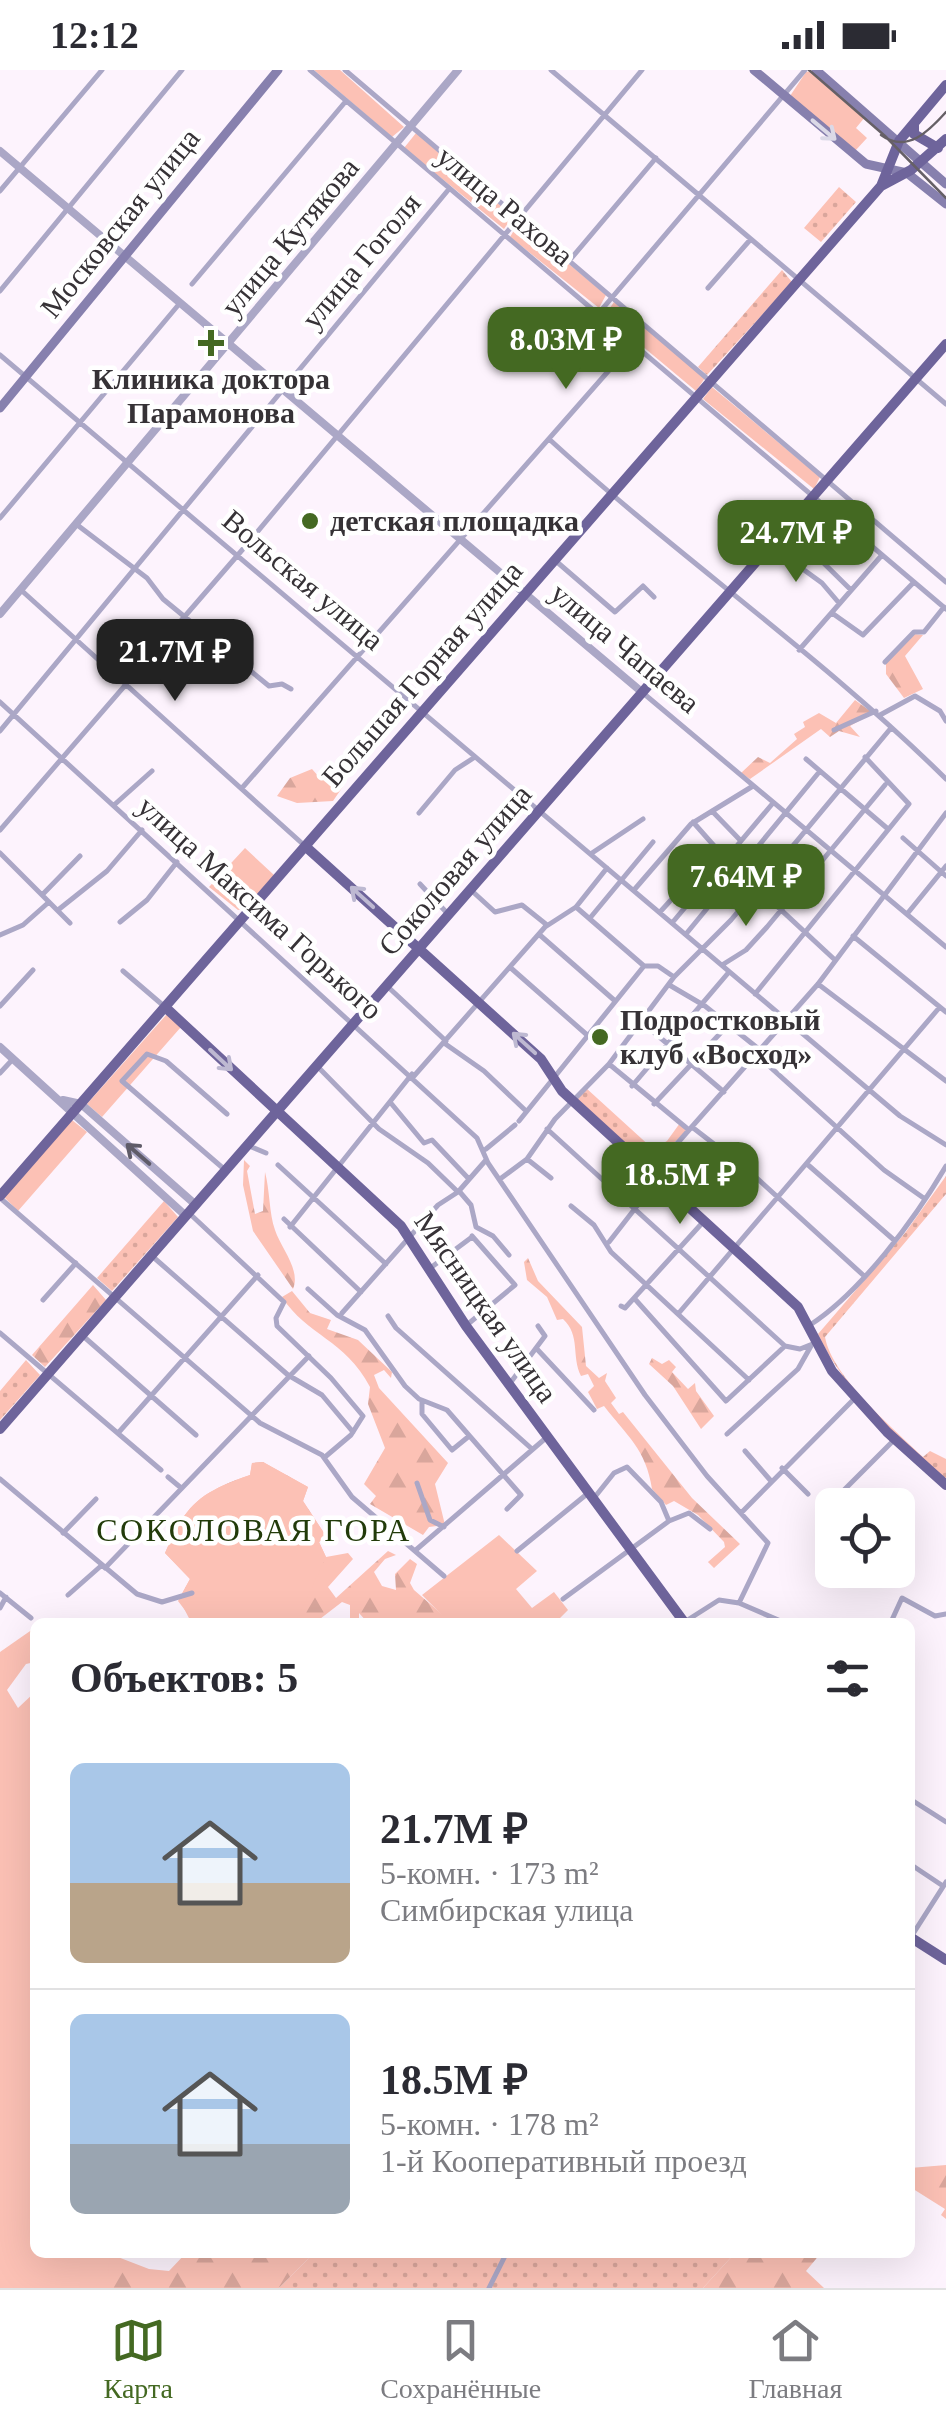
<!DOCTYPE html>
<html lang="ru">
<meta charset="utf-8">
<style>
:root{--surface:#fff;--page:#f7f7f7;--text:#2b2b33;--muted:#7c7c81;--line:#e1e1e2;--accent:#446922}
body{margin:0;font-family:Georgia,serif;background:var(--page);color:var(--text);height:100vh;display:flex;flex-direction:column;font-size:38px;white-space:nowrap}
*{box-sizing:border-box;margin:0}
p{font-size:32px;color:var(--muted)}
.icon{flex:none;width:55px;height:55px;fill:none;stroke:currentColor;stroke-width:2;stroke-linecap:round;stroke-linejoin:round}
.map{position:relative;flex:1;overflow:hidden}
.details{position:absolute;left:30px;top:1548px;width:885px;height:640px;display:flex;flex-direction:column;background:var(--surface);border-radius:15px;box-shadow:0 10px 40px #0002}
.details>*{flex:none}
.tools{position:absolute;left:815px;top:1418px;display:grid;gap:20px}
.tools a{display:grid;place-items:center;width:100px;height:100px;border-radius:15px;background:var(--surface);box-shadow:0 10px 40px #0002;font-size:50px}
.price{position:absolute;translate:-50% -85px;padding:0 22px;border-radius:20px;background:var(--accent);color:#fff;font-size:32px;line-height:65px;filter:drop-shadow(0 2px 5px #0008)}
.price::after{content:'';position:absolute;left:50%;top:60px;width:30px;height:22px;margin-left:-15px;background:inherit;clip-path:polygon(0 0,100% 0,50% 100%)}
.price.selected{background:#222;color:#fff}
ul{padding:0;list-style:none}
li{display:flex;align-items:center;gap:30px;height:250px;padding:0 40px}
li+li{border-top:2px solid var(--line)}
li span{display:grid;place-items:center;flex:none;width:280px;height:200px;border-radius:15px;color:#555}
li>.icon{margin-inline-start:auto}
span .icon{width:120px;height:120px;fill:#fffc;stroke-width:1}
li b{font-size:42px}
h2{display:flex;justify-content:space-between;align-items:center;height:120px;padding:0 40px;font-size:42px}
.status{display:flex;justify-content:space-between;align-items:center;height:70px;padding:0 50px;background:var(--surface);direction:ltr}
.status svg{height:28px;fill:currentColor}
.dock{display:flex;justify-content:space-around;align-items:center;height:140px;border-top:2px solid var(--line);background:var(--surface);font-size:28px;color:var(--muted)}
.dock a{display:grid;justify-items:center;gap:5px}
.dock .selected{color:var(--accent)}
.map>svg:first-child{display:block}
.grass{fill:url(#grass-dots)}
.forest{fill:url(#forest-firs)}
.park{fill:#fcc1b5}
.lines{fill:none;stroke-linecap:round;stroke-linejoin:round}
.minor{stroke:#aba7c6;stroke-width:5}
.tertiary{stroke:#aba7c6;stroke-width:8}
.secondary{stroke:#8780ae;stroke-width:9}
.primary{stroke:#6e649b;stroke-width:10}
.tram{stroke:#666066;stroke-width:2.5}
.oneway{stroke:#dbd9e7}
.oneway2{stroke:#beb9d2}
.oneway3{stroke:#5f5b68}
.poi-dot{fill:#446922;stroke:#fff;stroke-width:4}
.labels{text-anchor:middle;stroke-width:9;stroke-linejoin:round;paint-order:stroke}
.street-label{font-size:30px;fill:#363236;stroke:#fff}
.poi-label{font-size:30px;font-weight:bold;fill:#363236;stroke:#fff;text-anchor:start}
.neighbourhood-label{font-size:32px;letter-spacing:2.5px;fill:#223b0a;stroke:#fff}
</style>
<div class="status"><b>12:12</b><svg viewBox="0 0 49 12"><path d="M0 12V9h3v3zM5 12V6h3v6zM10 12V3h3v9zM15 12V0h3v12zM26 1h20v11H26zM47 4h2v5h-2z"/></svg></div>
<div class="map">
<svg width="946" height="2218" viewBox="0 0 946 2218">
<defs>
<pattern id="grass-dots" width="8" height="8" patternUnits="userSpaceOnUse" patternTransform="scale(2.5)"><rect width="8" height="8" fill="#fcc1b5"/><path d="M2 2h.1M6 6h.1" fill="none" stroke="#d9a69c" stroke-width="1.8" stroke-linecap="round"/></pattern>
<pattern id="forest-firs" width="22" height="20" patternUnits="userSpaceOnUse" patternTransform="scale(2.5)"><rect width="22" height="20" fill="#fcc1b5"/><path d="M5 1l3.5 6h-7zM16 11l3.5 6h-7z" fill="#d9a69c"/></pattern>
</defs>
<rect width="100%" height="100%" fill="#fdf3fd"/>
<!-- grass -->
<path class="grass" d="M839,117L856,132L821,172L804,158Z
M782,200L792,212L707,305L698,297Z
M586,1018L653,1079L667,1071L680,1053L686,1061L649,1097L577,1030Z
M946,1106V1124L825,1267C832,1307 894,1359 923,1387L930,1381L946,1389V1411C897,1367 846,1324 818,1264L905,1163Z
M164,1131L178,1147L112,1221L97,1208Z
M26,1290L40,1305L0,1350V1321Z
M314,2183H735L703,2218H279Z"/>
<!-- forest -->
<path class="forest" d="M914,564L923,565L905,586L923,619L904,628L886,604V593Z
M855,630L873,643L850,656L860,667L839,661L830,667L821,659L750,709L741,703L758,687L770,693L797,669L794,664L805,657L803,652L819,643L836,653Z
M312,699L319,707L326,701L346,712L333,731L297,733L277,726L290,708Z
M244,1090L250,1096L247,1101L255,1144L263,1141L265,1102C270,1121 269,1143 275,1160C281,1178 301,1200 293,1219L253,1161L243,1115Z
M528,1188L538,1211L582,1257L586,1296L599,1308L607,1303L605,1311L616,1328L611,1333L619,1344L623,1342L692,1428L740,1474L714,1498L708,1492L725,1477L724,1472L698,1445L674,1431L666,1435L652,1419C646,1379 627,1366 604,1336L597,1339L588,1322L594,1316L588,1304L581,1306C571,1286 581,1266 563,1249L557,1250L547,1227L527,1210L524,1192Z
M93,1215L106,1230L45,1297L32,1285Z
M292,1221L310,1243L331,1250L327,1259L358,1270L392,1302L391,1308L384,1300L374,1305L379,1318L448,1393L435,1414L445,1455L429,1457L423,1465L370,1434L376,1426L364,1414L385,1378L368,1334L370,1317C345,1269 307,1266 282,1227Z
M652,1288L662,1294L669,1290L676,1297L672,1302L688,1319L695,1313L696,1321L714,1346L701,1359L673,1316L649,1294Z
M263,1392L308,1417L303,1431L326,1466L319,1472L326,1487L348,1483L353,1489L328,1517L336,1528L388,1481L396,1485L385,1489L374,1502L382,1516L396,1520L395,1504L410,1489L417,1494L410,1513L414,1520L451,1552H367L359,1543V1552H350V1535L342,1532L316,1552H191L179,1529L190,1509L165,1483C186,1434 199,1423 250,1405L252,1393Z
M946,2095V2149L941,2145L945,2139L910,2117V2098Z
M186,2183H314L279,2218H77L110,2184L149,2199L169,2201Z
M735,2183H821L806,2201L824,2218H703Z"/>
<!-- park -->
<path class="park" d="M314,0H340L404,57L392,67Z
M812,1L865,47L856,58L867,68L855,81L790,26L806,2Z
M416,63L513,146L504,159L404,78Z
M519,152L606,225L599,238L510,167Z
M614,232L705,308L696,321L605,245Z
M712,317L820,407L814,419L703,329Z
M245,778L274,805L244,839L238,840L209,817Z
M167,944L181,957L102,1047L87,1034Z
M72,1050L87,1062L18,1141L4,1127Z
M263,1392L308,1417L303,1431L326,1466L319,1472L326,1487L296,1552H194L178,1531L190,1509L165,1483C186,1434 199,1423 250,1405L252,1393Z
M499,1465L537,1501L516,1519L532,1538L554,1522L568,1540L556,1552H449L422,1525Z
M33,1559L35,1592L26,1594L7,1620L18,1638L35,1622V2182L110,2183L108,2204L93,2218H0V1582Z"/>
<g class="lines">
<!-- minor -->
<path class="minor" d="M310,0L946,539
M345,0L946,512
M551,0L946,334
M0,121L102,0
M569,191L656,88
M192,214L346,31
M708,218L750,170
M0,221L182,0
M598,244L805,0
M0,285L900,1046L946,1075
M549,369C678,487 823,587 946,709
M0,448L180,233
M76,454L147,508L163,529L269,616L282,614L291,619
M787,457L851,520
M771,476L822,513L839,533
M557,492L615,542L643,516L654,527
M21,520L305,776
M832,543L863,565L914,512
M799,580L882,485
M885,592L914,562H924L944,537
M643,623L946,877
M0,632L477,1068L488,1093L645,1325L707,1406L768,1473L739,1533
M880,645L915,626L940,641L946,651
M834,660L876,641
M0,661L449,119
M806,689L888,759
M242,718L633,273
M114,735L152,701
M712,741L741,771
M419,743L455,700L475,687
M693,752L724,787L835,890
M0,760L243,479L642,0
M903,768L946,806
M0,783L70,853
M592,783L643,749
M420,814L447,843
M634,820L691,754L753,716
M472,821L495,842L522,835L547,855
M43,824L80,786
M576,837L644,896H658L674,907
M58,840L107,801L142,760
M660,842L691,808L705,811
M907,844L946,796
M590,848L653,772
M120,852L147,830L177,792
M672,853L773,733
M686,864L820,701
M0,865L23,855L49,832
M541,866L614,930
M853,866L946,942
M722,895L746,880L767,857L885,715
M512,899L586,964
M123,901L165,937
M818,914L946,1011
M387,916L446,971
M671,916L705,936L760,980
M755,924L909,734L865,687
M0,936L33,900
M643,953L724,1022
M444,973L484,1001L525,1040
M757,985L884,1100L925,1129
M609,994L689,1060
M318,997L379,1059L428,1093L458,1122
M0,1003L13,989
M414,1006L545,857L576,837L607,798
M632,1016L729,902
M390,1032L424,1073L432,1070L468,1108
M654,1034L729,954
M519,1051L644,896
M692,1057L749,1101L863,1205
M547,1059L785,1276L800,1279L815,1273
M249,1076L266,1083
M486,1079L515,1055
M527,1089L551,1108
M807,1094L894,1170
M278,1095L386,1194
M224,1099L122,1011L147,984L166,991L227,1044
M651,1103L818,914L946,743
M500,1109L527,1089L555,1049L609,994L674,907L731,850L891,658
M459,1121L471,1135L476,1157L493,1166L509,1185
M0,1128L260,1353L322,1385L352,1427L444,1506
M571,1136L594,1155L611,1182L749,1310
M189,1143L284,1232L276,1248L277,1256L331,1308L363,1346L351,1365L325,1387
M284,1149L361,1222
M290,1157L412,1004
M609,1172L658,1109
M152,1186L288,1305L322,1325L353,1362
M429,1199L472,1167
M308,1219L337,1245L365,1260L405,1316L419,1329L447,1340L521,1425L507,1439
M634,1228L726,1331L785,1276
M43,1230L76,1193
M621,1236L625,1238L704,1151
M342,1243L438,1135L458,1122L486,1090
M678,1244L939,938
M388,1246L396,1258L532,1379
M468,1254L515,1215L472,1166
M810,1255C861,1222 915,1149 946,1096
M538,1256L545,1266L536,1278L594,1340
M0,1263L161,1400
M83,1266L196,1365
M511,1312L536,1278
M422,1331V1344L452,1380L468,1367
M119,1362L258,1205
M727,1364L798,1299L811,1276
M745,1381L771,1411
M782,1398L808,1424
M168,1407L180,1417
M0,1409L137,1524L162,1532L192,1523
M417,1413L430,1450L444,1457
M594,1428L614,1403L627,1397L661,1432L669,1451
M836,1428L893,1371
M741,1443L855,1328
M63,1463L96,1429
M417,1479L547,1367
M517,1481L587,1424
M105,1498L309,1286
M0,1523L31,1548
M68,1525L102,1495
M563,1529L669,1451L689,1443L710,1459
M0,1538L6,1527
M686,1551L719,1530L739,1533L783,1552
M891,1552L902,1528L935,1546L946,1544
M910,1729L946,1752
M910,1794L943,1816
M911,1867L946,1812
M489,2218L507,2182"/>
<!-- tertiary -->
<path class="tertiary" d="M0,81L643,623
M0,544L458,0
M0,977L186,1146
M63,1030L81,1034L196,1135"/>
<!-- secondary -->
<path class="secondary" d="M754,0L866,94L907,103L946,134
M816,0L946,114
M0,338L278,0"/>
<!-- primary -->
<path class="primary" d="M914,54V64L938,78
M881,116L899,71L946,15
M305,776L541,989L562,1021L798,1237L832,1301L887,1362L946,1415
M165,937L401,1156L466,1256L684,1552
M0,1126L881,116L911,100L946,69
M0,1359L946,274
M910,1867L946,1890"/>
<!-- tram -->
<path class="tram" d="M809,0L885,66L946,128
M881,65C907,84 929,61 946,42"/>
</g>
<!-- one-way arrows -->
<defs><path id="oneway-shaft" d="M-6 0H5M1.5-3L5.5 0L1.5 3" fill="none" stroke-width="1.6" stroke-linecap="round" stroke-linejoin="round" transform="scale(2.5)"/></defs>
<use class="oneway" href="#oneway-shaft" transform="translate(824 60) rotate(40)"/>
<g class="oneway2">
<use href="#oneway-shaft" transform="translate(362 827) rotate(-138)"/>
<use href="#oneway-shaft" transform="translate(524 973) rotate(-138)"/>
<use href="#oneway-shaft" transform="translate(221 990) rotate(43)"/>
</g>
<use class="oneway3" href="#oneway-shaft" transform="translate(138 1084) rotate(-139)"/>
<!-- markers -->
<g class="poi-dot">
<path d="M206 258h10v10h10v10h-10v10h-10v-10h-10v-10h10z"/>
<circle cx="310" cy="451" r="10"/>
<circle cx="600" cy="967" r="10"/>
</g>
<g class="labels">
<!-- street labels -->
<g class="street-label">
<text transform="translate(505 136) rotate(40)" y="10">улица Рахова</text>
<text transform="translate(120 153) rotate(-51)" y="10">Московская улица</text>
<text transform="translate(290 167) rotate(-50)" y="10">улица Кутякова</text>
<text transform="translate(361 191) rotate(-50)" y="10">улица Гоголя</text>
<text transform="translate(303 510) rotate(40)" y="10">Вольская улица</text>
<text transform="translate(625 578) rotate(40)" y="10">улица Чапаева</text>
<text transform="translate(422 604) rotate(-49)" y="10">Большая Горная улица</text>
<text transform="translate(455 800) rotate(-49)" y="10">Соколовая улица</text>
<text transform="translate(260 838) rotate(42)" y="10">улица Максима Горького</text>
<text transform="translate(486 1237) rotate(55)" y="10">Мясницкая улица</text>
</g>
<!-- poi labels -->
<g class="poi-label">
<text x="211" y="319" text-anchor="middle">Клиника доктора<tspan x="211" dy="34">Парамонова</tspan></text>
<text x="330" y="461">детская площадка</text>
<text x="620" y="960">Подростковый<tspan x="620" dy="34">клуб «Восход»</tspan></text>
</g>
<!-- neighbourhood labels -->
<g class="neighbourhood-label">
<text x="254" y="1471">СОКОЛОВАЯ ГОРА</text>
</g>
</g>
</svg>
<div class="tools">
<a><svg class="icon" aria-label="locate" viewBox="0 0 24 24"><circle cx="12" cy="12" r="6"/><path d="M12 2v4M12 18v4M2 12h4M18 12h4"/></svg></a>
</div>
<b class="price" style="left:566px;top:322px">8.03M ₽</b>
<b class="price" style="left:796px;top:515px">24.7M ₽</b>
<b class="price selected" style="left:175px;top:634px">21.7M ₽</b>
<b class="price" style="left:746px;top:859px">7.64M ₽</b>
<b class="price" style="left:680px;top:1157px">18.5M ₽</b>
<section class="details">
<h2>Объектов: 5<svg class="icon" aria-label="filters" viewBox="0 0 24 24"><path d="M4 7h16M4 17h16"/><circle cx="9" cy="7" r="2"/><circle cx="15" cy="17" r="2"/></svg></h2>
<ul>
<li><span style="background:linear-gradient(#a9c7e8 60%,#b9a48a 0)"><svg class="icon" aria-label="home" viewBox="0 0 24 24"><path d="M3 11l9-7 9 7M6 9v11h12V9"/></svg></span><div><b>21.7M ₽</b><p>5-комн. · 173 m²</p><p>Симбирская улица</p></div></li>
<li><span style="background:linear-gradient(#a9c7e8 65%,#9aa5b1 0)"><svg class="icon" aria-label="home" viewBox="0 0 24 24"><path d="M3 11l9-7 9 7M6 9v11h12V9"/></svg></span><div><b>18.5M ₽</b><p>5-комн. · 178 m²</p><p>1-й Кооперативный проезд</p></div></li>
</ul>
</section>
</div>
<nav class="dock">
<a class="selected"><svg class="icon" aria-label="map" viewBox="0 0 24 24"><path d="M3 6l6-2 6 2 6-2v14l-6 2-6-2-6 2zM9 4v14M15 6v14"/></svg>Карта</a>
<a><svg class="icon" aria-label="saved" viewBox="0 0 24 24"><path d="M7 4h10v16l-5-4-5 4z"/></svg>Сохранённые</a>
<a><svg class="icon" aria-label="home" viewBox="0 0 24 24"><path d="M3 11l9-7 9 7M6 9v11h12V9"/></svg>Главная</a>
</nav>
